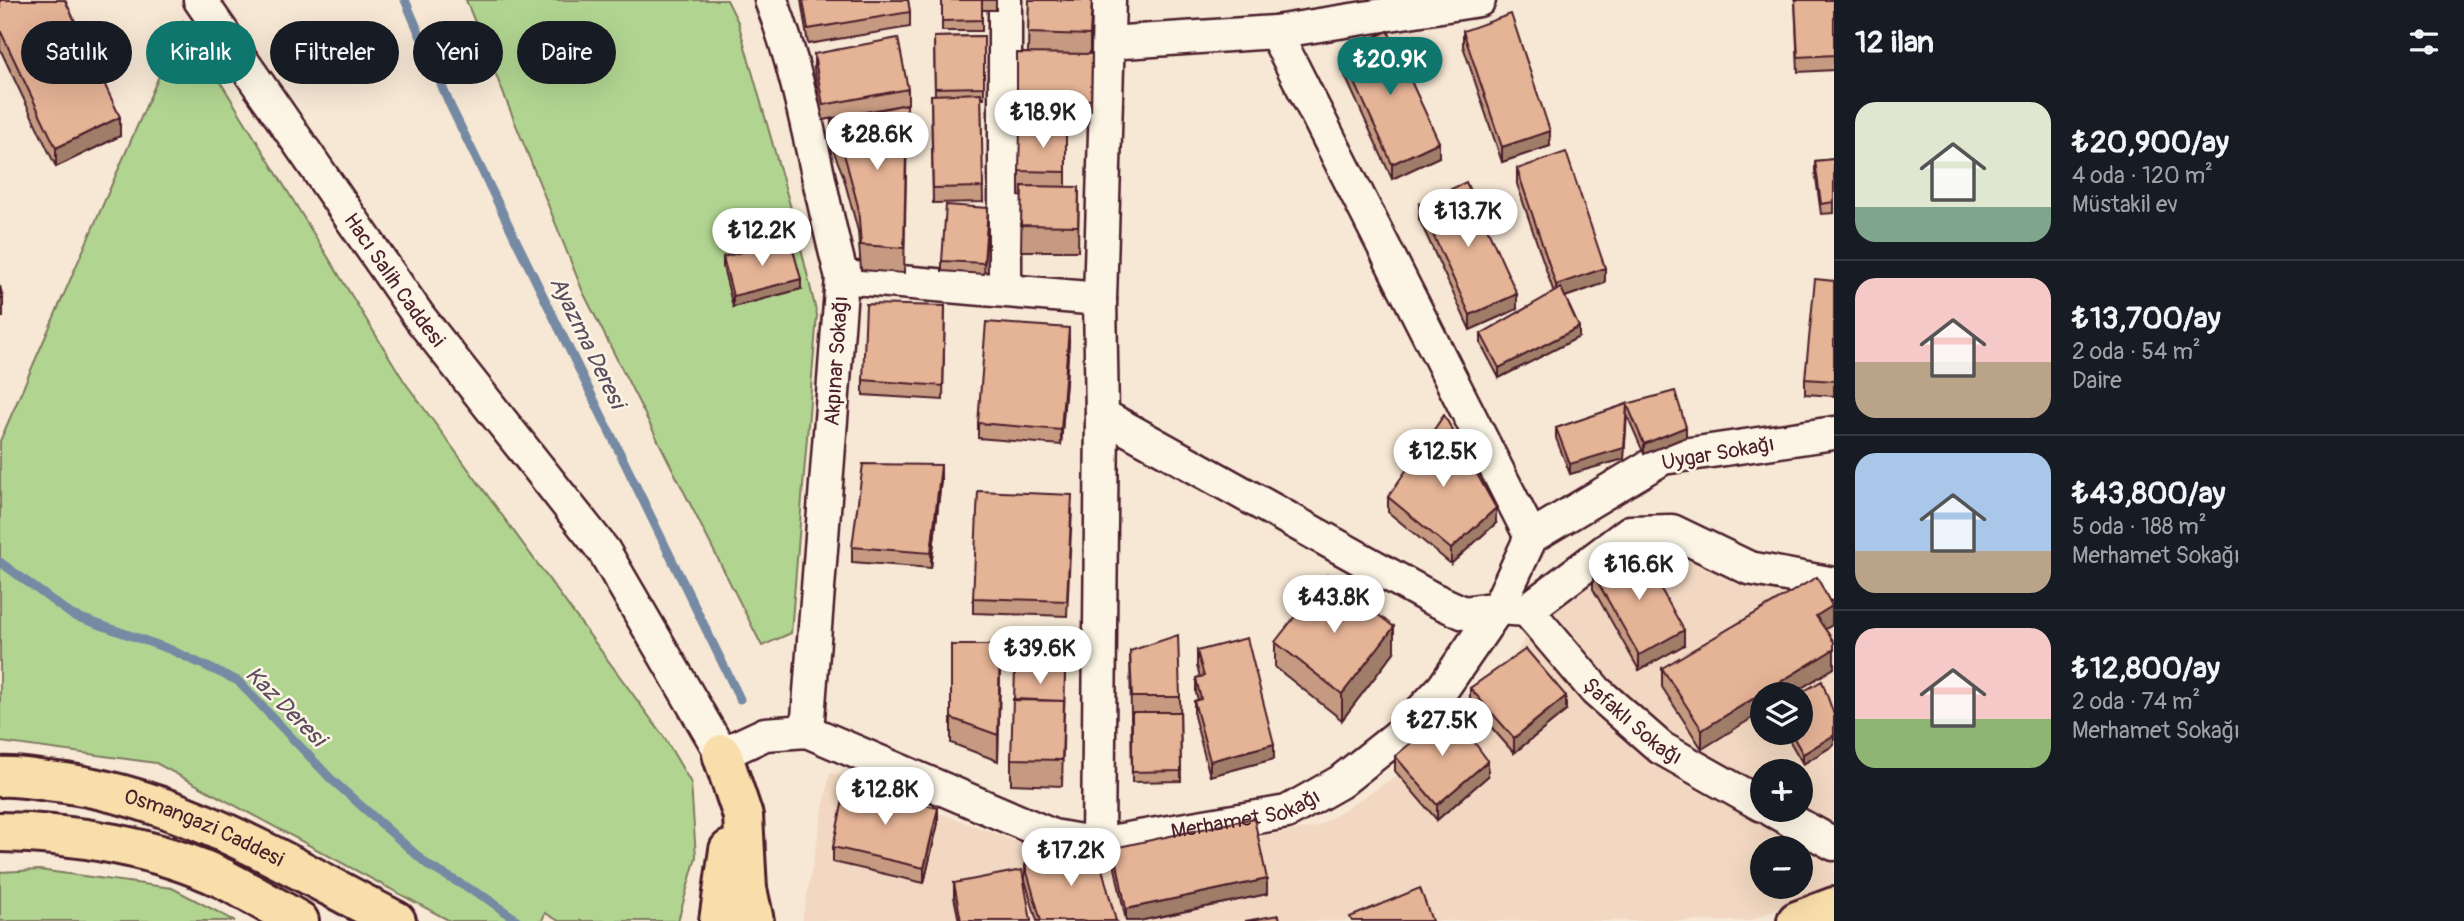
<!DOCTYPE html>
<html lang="tr">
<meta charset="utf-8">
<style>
:root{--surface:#171b24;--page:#20242c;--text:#f1f3f6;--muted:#9ea1a6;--line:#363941;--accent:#0f766e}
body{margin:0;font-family:Pangolin,sans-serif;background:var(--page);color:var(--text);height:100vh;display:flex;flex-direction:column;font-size:26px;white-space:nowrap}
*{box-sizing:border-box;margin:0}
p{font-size:23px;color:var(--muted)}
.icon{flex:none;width:38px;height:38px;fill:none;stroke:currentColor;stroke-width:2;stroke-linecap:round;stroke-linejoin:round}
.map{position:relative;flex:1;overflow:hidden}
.side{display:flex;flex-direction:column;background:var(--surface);width:630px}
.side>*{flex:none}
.banner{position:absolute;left:21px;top:21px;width:665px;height:63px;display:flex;gap:14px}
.controls{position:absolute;left:1750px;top:682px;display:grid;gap:14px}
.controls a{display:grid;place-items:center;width:63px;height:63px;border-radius:50%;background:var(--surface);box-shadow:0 7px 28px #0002;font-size:35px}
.price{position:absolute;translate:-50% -60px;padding:0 16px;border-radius:24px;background:#fff;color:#222;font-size:23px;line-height:46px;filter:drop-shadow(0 2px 4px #0008)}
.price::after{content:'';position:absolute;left:50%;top:42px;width:21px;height:16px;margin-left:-10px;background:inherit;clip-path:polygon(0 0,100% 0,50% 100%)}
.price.on{background:var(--accent);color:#fff}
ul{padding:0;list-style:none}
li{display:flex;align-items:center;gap:21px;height:175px;padding:0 21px}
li+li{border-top:2px solid var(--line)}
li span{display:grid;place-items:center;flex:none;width:196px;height:140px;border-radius:21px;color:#555}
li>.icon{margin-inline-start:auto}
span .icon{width:84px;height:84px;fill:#fffc;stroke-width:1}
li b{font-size:30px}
h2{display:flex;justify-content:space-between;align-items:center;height:84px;padding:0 21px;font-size:30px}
.pill{padding:0 24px;border-radius:32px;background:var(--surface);box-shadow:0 7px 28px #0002;font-size:24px;line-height:63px}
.pill.on{background:var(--accent);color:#fff}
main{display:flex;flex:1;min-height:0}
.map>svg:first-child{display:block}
.built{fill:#f2d8c2;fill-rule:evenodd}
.green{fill:#b1d591;stroke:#7e7a5e;stroke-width:2}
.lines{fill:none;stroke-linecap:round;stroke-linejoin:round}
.stream{stroke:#768aa4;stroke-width:9}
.minor-casing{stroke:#4a1f2b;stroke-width:37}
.primary-casing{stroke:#4a1f2b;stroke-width:44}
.minor{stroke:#fcf5e5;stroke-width:32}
.primary{stroke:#f8deab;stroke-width:38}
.wall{fill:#c59a81;stroke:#4a1f2b;stroke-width:2}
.shaded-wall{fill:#a07d69;stroke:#4a1f2b;stroke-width:2}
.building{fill:#e5b396;stroke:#4a1f2b;stroke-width:2}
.labels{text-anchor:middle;stroke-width:5;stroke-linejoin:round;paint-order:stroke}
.street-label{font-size:21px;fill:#4a1f2b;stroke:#fcf5e5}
.water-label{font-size:23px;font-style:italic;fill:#5c4c5e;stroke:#fcf5e5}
</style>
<main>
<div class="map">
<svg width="1834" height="921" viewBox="0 0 1834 921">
<rect width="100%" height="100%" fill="#f7e8d5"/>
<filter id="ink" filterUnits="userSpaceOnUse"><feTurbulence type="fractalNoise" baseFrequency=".0143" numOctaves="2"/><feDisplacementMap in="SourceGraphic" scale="14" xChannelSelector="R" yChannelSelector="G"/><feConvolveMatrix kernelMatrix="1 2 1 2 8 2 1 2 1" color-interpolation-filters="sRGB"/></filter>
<g filter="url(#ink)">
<!-- built -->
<path class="built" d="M1680,517L1777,577L1834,589V883L1749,921H802L830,772L1082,866L1316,827L1433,753L1513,659L1558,582ZM1762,695H1801V733H1762ZM1762,772H1801V810H1762ZM1762,849H1801V887H1762Z"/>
<!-- green -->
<path class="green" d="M466,0H727L738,22L794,219L817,315L791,633L762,646L583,292Z
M183,21L404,381L664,737L691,783L696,857L678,921H559L545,913L542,921H450L156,763L0,742V441Z
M39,870L172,888L235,921H0V872Z"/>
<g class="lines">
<!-- stream -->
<path class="stream" d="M405,0L450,105L740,699
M0,562L72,615L169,649L238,681L331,779L429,866L486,898L518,921"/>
<!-- minor casing -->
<g class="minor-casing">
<g id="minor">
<path id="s1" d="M200,0L420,318L604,551L722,754L765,734L807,731L1053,836L1098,844L1287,812L1340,782L1399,735L1443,688L1498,608L1531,537L1663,458L1834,433"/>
<path d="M771,0C805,88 817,186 842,277L807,731"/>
<path d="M1005,0V290"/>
<path d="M1109,0L1100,299L1102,415L1431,598L1464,613L1498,608L1527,610"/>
<path d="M1275,32L1531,537"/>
<path d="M1108,43L1275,32L1479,0"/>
<path d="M842,277L1100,299"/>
<path d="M1527,610L1630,532L1672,531L1749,568L1834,584"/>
<path id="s2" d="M1527,610L1596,691L1661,748L1762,805"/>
<path d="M1772,810L1834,844"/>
<path d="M1098,844L1102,415"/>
</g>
</g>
<!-- primary casing -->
<g class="primary-casing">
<g id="primary">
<path d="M722,754L743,816L747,889L754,921"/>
<path id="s3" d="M0,777C16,776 32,779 48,781C174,793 285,864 396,921"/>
<path d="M0,832C73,833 157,847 224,879C249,892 274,907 299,921"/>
<path d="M719,921L729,850"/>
<path d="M1797,921L1834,907"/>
</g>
</g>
<!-- minor -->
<use href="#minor" class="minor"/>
<!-- primary -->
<use href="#primary" class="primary"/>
</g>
<!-- wall -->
<path class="wall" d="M0,0L120,136L56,167L0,49Z
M801,0H908L910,12V27L808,44Z
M942,0H996V10H982V31H942Z
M1029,0H1092L1091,54H1092L1091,110L1017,109V53H1028Z
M1795,0H1834V70L1798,72Z
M1463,31L1550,146L1502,162L1463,46Z
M984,36V98H981L983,202L933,203L931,95H935L934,37Z
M1341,52L1439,157L1392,179L1341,67Z
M814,54L908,89V104L823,120L814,69Z
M831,120L907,130L904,273L861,270L858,231L843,175L831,145Z
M1066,130V187H1079L1078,251H1021L1022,197L1019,196V171Z
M1834,159V213L1821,214L1815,171V161Z
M1517,169L1605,283L1565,297L1579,337L1499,378L1481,344V334L1554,293L1517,184Z
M1419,204L1517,309L1470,330L1419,219Z
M988,218L984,274L942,271V261Z
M723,257L801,289L733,307L723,267Z
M1834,281V396L1805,394V379Z
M945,306L943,400L863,395V380Z
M1069,343L1061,445L978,438V423Z
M1627,404L1686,437L1644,454L1627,415L1624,459L1570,474L1556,438V428Z
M941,480L931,568L852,562V547Z
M1388,497L1496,523L1451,564L1388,512Z
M1072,510L1067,616L973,613V598Z
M1593,574L1684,645L1639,670L1593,589Z
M1832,625L1825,629L1834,642V668L1790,695H1762L1702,749L1662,687V668Z
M1275,642L1394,652L1342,720L1275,667Z
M951,645L1000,671L998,761L951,743Z
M1130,651L1180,697L1181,781L1132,782Z
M1197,651L1274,759L1210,776L1194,716V701L1198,700L1196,693V678L1200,677L1197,666Z
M1065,671L1062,786L1011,784V759Z
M1470,688L1566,711L1514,753L1470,703Z
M1834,715V745L1803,764L1785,733H1801Z
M1395,756L1488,776L1437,820L1395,771Z
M938,823L924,883L833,862V847Z
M1114,848L1267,894L1139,921H1126L1114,863Z
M1025,865L1116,921H1037L1025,880Z
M954,883L1031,921H959L954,897Z"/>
<!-- shaded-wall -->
<path class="shaded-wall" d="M1092,0L1090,61V35Z
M120,117V136L56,167V148Z
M1550,131V146L1502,162V147Z
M1439,142V157L1392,179V164Z
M1605,268V283L1556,300V285Z
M801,279V289L733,307V296Z
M1517,294V309L1470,330V315Z
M0,298H3V317H0Z
M1579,327V337L1499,378V368Z
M1069,328V343L1061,445V430Z
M1627,404L1624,459L1570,474V464Z
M1686,427V437L1644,454V444Z
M941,465V480L931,568V553Z
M1496,508V523L1451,564V549Z
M1832,606V625L1816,635V616Z
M1394,627V652L1342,720V694Z
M1684,630V645L1639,670V655Z
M1000,645V671L998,761V735Z
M1834,649V668L1790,695H1762V712L1702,749V730Z
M1566,696V711L1514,753V738Z
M1834,735V745L1803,764V754Z
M1274,744V759L1210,776V761Z
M1488,761V776L1437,820V805Z
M938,808V823L924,883V868Z
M1267,879V894L1139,921H1126V909Z"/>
<!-- building -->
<path class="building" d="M0,0H65L120,117L56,148L0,30Z
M803,0H908L910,12L808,29Z
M942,0H987H982V20L942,21Z
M1029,0H1092L1090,35L1028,33Z
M1795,0H1834V55L1798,57Z
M1511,14L1550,131L1502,147L1463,31Z
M1388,31L1439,142L1392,164L1341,52Z
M984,36V87L935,88L934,37Z
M898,38L908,89L823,105L814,54Z
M1017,53L1092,54L1091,100L1017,99Z
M981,93L983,187L933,188L931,95Z
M907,104L904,248L861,245L858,206L843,150L831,120Z
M1020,128L1066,130V172L1019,171Z
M1566,152L1605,268L1556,285L1517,169Z
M1834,159V202L1821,204L1815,161Z
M1466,182L1517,294L1470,315L1419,204Z
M1022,186L1079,187L1078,226L1021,225Z
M946,205L988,208L984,263L942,261Z
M790,239L801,279L733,296L723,257Z
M1815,279L1834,281V381L1805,379Z
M0,286L3,298H0Z
M1561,288L1579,327L1499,368L1481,334Z
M866,304L945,306L943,386L863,380Z
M986,322L1069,328L1061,430L978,423Z
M1675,391L1686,427L1644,444L1627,404L1624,448L1570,464L1556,428L1627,404Z
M1444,415L1496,508L1451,549L1388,497Z
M863,464L941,465L931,553L852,547Z
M978,491L1072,495L1067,601L973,598Z
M1639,550L1684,630L1639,655L1593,574Z
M1327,575L1394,627L1342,694L1275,642Z
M1817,577L1832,606L1816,616L1834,642V649L1702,730L1662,668Z
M1178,635L1180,697H1132L1130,651Z
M1247,638L1274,744L1210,761L1194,701L1201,699L1196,678L1204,676L1197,651Z
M951,645H1000L998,735L951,718Z
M1526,649L1566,696L1514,738L1470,688Z
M1015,670L1065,671L1064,716V701L1014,700Z
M1822,681L1834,715V735L1803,754L1791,733H1801V695H1797Z
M1013,699L1064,701L1062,760L1011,759Z
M1451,710L1488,761L1437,805L1395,756Z
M1132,712H1180L1181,771L1132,772Z
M846,786L938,808L924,868L833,847Z
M1254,818L1267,879L1126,909L1114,848Z
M1096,846L1116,921H1041L1025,865Z
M1022,870L1031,921H961L954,883Z
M1420,888L1432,921H1352L1350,917Z
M1279,915L1280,921H1245Z"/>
</g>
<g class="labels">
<!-- street labels -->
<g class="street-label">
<text dy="7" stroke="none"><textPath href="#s1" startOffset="341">Hacı Salih Caddesi</textPath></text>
<text transform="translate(836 361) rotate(-86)" y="7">Akpınar Sokağı</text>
<text transform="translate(1718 453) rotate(-10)" y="7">Uygar Sokağı</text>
<text dy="7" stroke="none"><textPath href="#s2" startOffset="154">Şafaklı Sokağı</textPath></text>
<text dy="7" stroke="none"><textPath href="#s1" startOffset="1472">Merhamet Sokağı</textPath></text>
<text dy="7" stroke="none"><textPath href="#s3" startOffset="212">Osmangazi Caddesi</textPath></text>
</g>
<!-- water labels -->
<g class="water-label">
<text transform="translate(588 342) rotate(64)" y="8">Ayazma Deresi</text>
<text transform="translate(286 706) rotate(45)" y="8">Kaz Deresi</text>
</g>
</g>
</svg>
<div class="controls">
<a><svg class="icon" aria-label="layers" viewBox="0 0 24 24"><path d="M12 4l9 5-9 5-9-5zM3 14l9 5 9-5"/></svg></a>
<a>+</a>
<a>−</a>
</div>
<b class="price on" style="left:1390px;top:97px">₺20.9K</b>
<b class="price" style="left:1043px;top:150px">₺18.9K</b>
<b class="price" style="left:877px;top:172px">₺28.6K</b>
<b class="price" style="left:1468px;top:249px">₺13.7K</b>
<b class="price" style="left:762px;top:268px">₺12.2K</b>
<b class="price" style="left:1443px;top:489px">₺12.5K</b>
<b class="price" style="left:1639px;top:602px">₺16.6K</b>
<b class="price" style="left:1334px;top:635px">₺43.8K</b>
<b class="price" style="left:1040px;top:686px">₺39.6K</b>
<b class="price" style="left:1442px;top:758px">₺27.5K</b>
<b class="price" style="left:885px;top:827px">₺12.8K</b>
<b class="price" style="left:1071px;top:888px">₺17.2K</b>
<div class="banner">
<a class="pill">Satılık</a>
<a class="pill on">Kiralık</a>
<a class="pill">Filtreler</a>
<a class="pill">Yeni</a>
<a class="pill">Daire</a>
</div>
</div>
<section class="side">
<h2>12 ilan<svg class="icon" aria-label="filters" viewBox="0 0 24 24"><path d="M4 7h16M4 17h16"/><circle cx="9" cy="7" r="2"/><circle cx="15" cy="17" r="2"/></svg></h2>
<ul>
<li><span style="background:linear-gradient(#dfe7d0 75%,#7fa58c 0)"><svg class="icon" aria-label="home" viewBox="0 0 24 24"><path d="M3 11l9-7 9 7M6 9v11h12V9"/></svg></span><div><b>₺20,900/ay</b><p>4 oda · 120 m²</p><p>Müstakil ev</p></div></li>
<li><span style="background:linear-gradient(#f6c9c9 60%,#b9a48a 0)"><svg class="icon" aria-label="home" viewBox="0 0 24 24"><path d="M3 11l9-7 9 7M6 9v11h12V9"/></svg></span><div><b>₺13,700/ay</b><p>2 oda · 54 m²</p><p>Daire</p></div></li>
<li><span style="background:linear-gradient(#a9c7e8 70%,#b9a48a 0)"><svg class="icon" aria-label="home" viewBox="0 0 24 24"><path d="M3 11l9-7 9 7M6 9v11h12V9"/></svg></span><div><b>₺43,800/ay</b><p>5 oda · 188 m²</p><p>Merhamet Sokağı</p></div></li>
<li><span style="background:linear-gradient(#f6c9c9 65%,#8fb573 0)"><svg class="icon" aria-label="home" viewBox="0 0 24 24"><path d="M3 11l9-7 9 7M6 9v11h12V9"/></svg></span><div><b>₺12,800/ay</b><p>2 oda · 74 m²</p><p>Merhamet Sokağı</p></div></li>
</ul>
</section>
</main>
